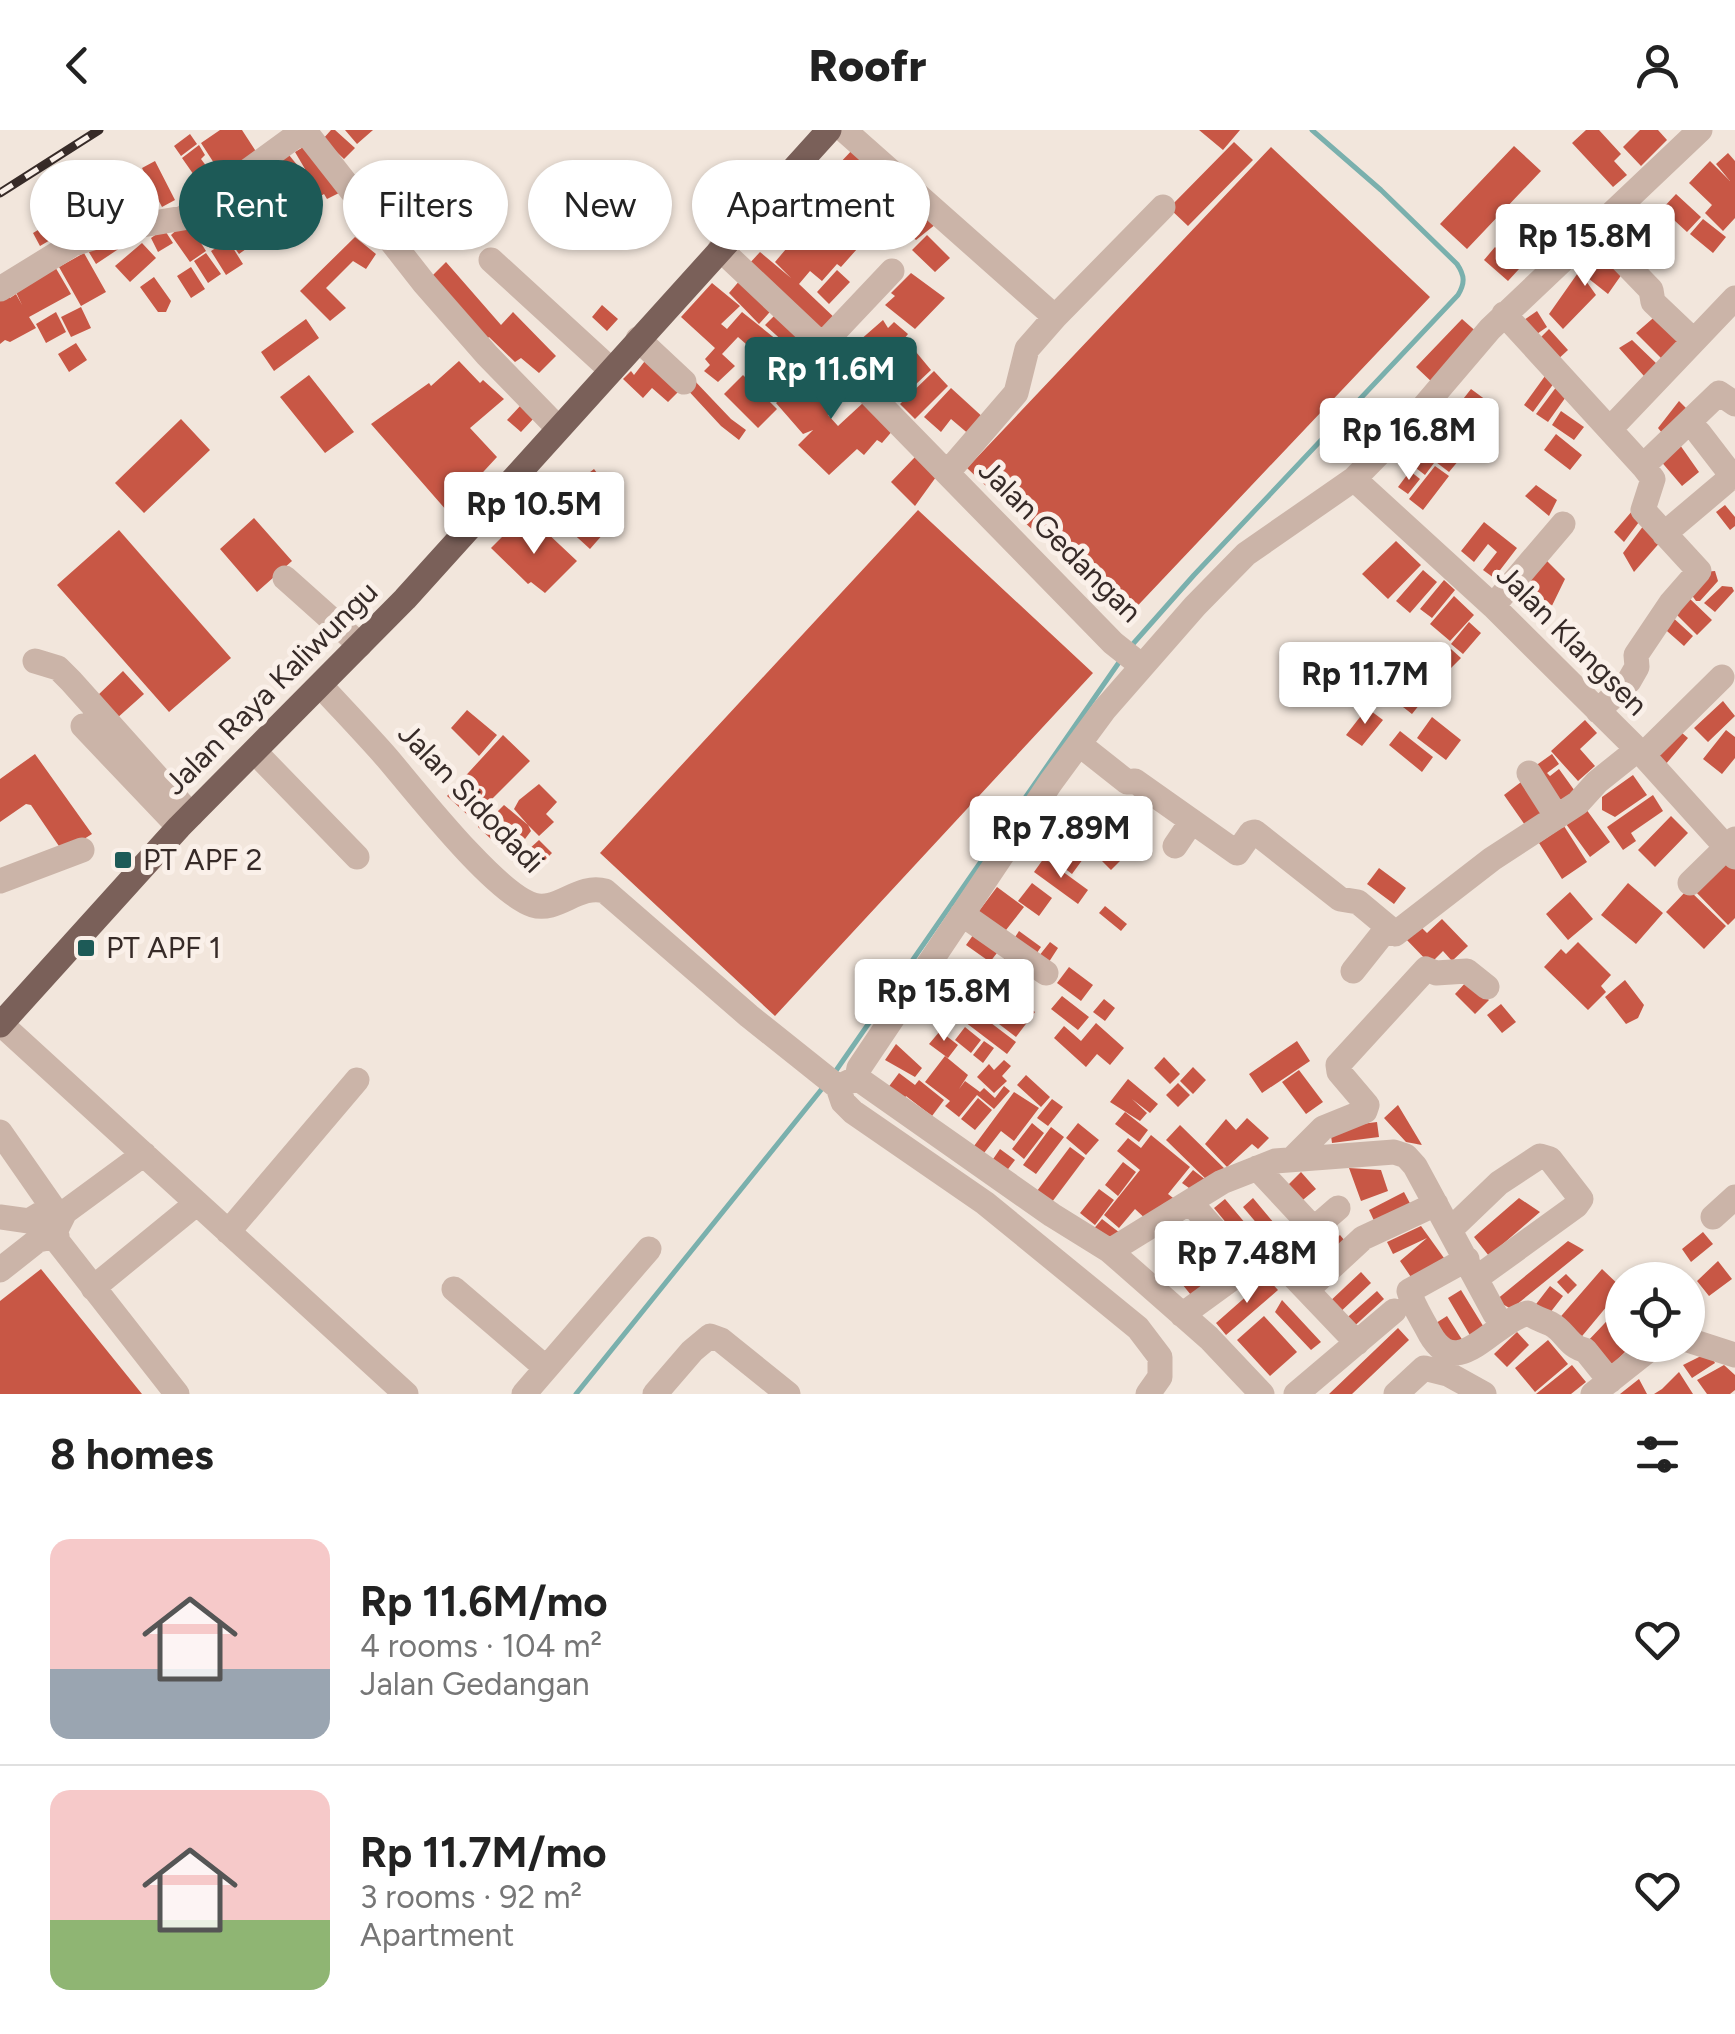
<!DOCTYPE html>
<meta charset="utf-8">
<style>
:root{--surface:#fff;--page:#f2f2f2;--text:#222;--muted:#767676;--line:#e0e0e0;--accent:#1d5a57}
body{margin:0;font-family:Figtree,sans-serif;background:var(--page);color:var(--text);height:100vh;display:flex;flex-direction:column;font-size:38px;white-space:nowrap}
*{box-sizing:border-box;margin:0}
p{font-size:32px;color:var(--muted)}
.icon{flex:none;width:55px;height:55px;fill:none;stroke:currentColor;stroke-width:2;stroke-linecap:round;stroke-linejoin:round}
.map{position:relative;height:1264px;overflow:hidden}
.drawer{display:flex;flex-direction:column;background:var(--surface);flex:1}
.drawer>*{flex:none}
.guide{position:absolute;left:30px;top:30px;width:1000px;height:90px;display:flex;gap:20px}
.tools{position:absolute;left:1605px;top:1132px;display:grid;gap:20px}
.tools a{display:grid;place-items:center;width:100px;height:100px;border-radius:50%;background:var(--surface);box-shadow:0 2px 8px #0004;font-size:50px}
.price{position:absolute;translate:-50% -85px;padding:0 22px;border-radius:10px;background:#fff;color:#222;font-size:32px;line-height:65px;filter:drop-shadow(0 2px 5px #0008)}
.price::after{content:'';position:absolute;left:50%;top:60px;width:30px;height:22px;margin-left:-15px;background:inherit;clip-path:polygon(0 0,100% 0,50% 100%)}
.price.selected{background:var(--accent);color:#fff}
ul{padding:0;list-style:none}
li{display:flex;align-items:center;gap:30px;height:250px;padding:0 50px}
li+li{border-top:2px solid var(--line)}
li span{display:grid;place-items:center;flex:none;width:280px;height:200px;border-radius:20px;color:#555}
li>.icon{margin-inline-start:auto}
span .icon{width:120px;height:120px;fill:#fffc;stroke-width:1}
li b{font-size:42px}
h2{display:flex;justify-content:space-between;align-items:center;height:120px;padding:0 50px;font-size:42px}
.pill{padding:0 35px;border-radius:45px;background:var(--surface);box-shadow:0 2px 8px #0004;font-size:35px;line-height:90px}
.pill.selected{background:var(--accent);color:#fff}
header{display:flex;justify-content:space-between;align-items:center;height:130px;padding:0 50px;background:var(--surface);font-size:45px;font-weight:800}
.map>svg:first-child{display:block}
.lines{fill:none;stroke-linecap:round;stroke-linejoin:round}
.stream{stroke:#7ab0ad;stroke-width:5}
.building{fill:#c85745}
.minor{stroke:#cbb4a8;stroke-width:25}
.major{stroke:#7a6059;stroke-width:25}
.rail-casing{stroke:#372b28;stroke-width:9}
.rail{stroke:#faf0e9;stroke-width:5;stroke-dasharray:15;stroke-linecap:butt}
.poi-dot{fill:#1d5a57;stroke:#faf0e9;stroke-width:4}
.labels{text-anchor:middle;stroke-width:10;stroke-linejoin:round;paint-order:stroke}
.street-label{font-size:30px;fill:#372b28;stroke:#faf0e9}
.poi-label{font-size:30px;fill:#372b28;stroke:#faf0e9;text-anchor:start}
</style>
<header><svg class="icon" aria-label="back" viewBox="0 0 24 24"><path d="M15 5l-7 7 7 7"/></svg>Roofr<svg class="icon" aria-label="person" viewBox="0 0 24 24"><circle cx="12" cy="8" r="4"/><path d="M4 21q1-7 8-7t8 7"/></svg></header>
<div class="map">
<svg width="1735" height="1264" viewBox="0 0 1735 1264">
<rect width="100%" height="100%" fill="#f2e6dc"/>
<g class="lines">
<!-- stream -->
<path class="stream" d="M1132,515L1194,445L1458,165C1465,153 1465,146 1457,134L1381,60L1312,0
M835,942L1122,528
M576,1264L825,955"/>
</g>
<!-- building -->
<path class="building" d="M220,0H242L257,23L223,47L201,13Z
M331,0H335L355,18L344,29L323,9Z
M345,0H373L357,14Z
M1199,0H1240L1223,20Z
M1586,0H1599L1621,24L1614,31L1627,45L1613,57L1572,13Z
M1640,0H1658L1667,10L1641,36L1623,17Z
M190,4L197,14L181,26L174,16Z
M1234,12L1253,30L1188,96L1169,78Z
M310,13L343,61L327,69L324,64L311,72L303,65L298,68L295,64L283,73L278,71L260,47L289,25L302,41L305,39L295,22Z
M199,15L205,25L201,29L216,49L203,58L182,28Z
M1514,16L1541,41L1467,119L1440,94Z
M855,17L936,94L916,110L838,35Z
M1271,17L1430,167L1126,488L967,338Z
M1728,23L1735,31V88L1723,101L1705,83L1712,75L1689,53L1710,31L1730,51L1716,34Z
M155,31L175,70L162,77L142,38Z
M836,36L846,45L827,65L817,56Z
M248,42L261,59L237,77L224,61Z
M123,51L141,85L126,93L120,82L99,85L73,99L65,84Z
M851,52L887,84L862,110L827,77Z
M260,61L267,70L259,76L262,80L248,91L238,79Z
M1676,64L1701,87L1687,102L1662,79Z
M226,68L257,111L239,124L208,81Z
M271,70L282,83L272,91L261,77Z
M807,73L857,119L841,137L837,134L822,151L810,141L799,154L839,192L824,207L748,135L760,122L791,148L775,132L786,119L768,105L785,87L789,89Z
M263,83L268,92L255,101L250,93Z
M61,86L69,99L40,116L33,103Z
M208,86L224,107L210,118L194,96Z
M1703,89L1726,107L1713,123L1690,104Z
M189,94L206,121L190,132L171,105L180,97Z
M164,99L173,113L158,122L151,108Z
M111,104L120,118L96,134L87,119Z
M927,105L950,128L935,142L912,120Z
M355,107L376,124L366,139L353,131L326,158L346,178L330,191L300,161Z
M228,110L243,134L226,145L211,121Z
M142,113L156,128L130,152L115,136Z
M1495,117L1519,139L1508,151L1484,130Z
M1594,120L1622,144L1608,164L1579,141L1596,165L1563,199L1549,184Z
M84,123L106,162L81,176L59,137Z
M206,123L221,144L208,153L194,131Z
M446,132L501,195L513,182L556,226L539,243L521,228L515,232L489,207L482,213L428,150Z
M54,135L71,164L29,187L36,198L10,212L5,210L0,214V170L8,164L10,168L16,164L22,175L14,158Z
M191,137L205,159L191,168L177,146Z
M837,140L850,152L829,174L817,162Z
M911,143L945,168L915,199L885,175L895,166L891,163Z
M154,147L171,171L166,182H158L140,157Z
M741,149L776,175L759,194L729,163Z
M712,153L740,176L721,194L727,199L742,182L777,210L761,227L738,207L722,224L735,236L718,252L704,241L710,235L705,229L715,218L681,187Z
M602,175L618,189L607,201L592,187Z
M81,177L91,198L71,207L61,187Z
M780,180L812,210L797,224L765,195Z
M1537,181L1547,197L1534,206L1524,190Z
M56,182L66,202L46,213L36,194Z
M1659,183L1682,210L1663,230L1636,203Z
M306,189L319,208L274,241L261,222Z
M1462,189L1480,205L1434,254L1416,237Z
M883,190L888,198L894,192L908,204L900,214L903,217L894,230L871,253L843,225Z
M1549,199L1568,220L1556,231L1538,210Z
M1632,210L1657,234L1644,246L1619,218Z
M76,213L87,230L69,242L58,224Z
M916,222L931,240L897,272L885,258Z
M648,227L682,258L668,272L652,258L643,268L623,249L631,241L634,245Z
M459,231L480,253L483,250L504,269L470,298L497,327L447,381L371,294L429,253L431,256Z
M820,235L847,266L828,285L838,296L864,272L894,299L882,313L877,310L864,325L857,319L829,345L798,315L813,300L803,304L776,273Z
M934,241L948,256L915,289L900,274Z
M309,245L354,302L325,323L280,267Z
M743,245L777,279L758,298L724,264Z
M1545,246L1554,253L1533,282L1524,275Z
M692,248L731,289L746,300L739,310L721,296L684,256Z
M1557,256L1568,264L1548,292L1536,284Z
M951,258L986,290L971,306L951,289L941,302L924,287Z
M1471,259L1490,273L1481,289L1460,273Z
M1679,271L1689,281L1667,309L1658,298Z
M521,275L535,287L521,302L507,290Z
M1561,281L1584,297L1574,310L1552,295Z
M181,289L210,320L144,383L115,353Z
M1466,289L1485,302L1477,315L1457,301Z
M1556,304L1582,325L1570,340L1544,320Z
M1444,307L1464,322L1459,328L1440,313Z
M1437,314L1459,330L1449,342L1428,326Z
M1680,315L1699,342L1682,356L1659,329Z
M1417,320L1434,333L1425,345L1408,332Z
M915,327L936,347L915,376L891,352Z
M1435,336L1449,346L1423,380L1409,369Z
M594,339L603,351L587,364L577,352Z
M1410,341L1420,349L1408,364L1398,357Z
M557,343L570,358L557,369L545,354Z
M1536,355L1557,370L1549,386L1525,366Z
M571,372L604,403L590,419L556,388Z
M1725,375L1735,387V396L1730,400L1716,382Z
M918,380L1093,543L775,886L600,723Z
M1633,380L1642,388L1624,412L1614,402Z
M254,388L292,431L257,462L220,419Z
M1647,391L1662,410L1634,442L1623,423Z
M1484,392L1517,418L1494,448L1483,440L1497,422L1488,414L1474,432L1461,421Z
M516,393L533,410L544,400L577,431L545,463L531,452L528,454L491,418Z
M119,400L231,528L169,582L57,455Z
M1396,411L1421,435L1388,469L1362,444Z
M1543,427L1565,449L1546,488L1517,460Z
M1423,440L1437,452L1410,483L1396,471Z
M1715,441L1718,451L1700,471H1696L1691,464L1703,442Z
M1444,450L1455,460L1432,488L1420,479Z
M1722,456L1732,457L1734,461L1715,482L1704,473Z
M1454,466L1474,485L1450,511L1430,494Z
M1687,466L1712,490L1697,505L1673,481Z
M1669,484L1693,506L1684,516L1659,494Z
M1469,492L1481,503L1463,524L1451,514Z
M1451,519L1461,528L1447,542L1438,533Z
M1377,524L1393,536L1374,561L1358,548Z
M1399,536L1410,545L1391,568L1380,560Z
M123,541L144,564L116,589L97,566Z
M1414,545L1432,559L1412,584L1394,570Z
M1723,571L1735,586L1708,612L1694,598Z
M1367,578L1383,590L1362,616L1346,605Z
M467,580L497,605L479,626L451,598Z
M1432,587L1461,610L1446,630L1417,608Z
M1585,590L1597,603L1580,619L1595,636L1578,651L1551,621Z
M1676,598L1688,608L1665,635L1654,625Z
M1726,600L1735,607V628L1722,644L1703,629Z
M1400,601L1433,627L1422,642L1389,615Z
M503,605L530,631L472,689L447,666Z
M35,624L92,704L63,722L31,675L26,674L0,692V649Z
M1552,624L1559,634L1547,643L1550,646L1559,639L1577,664L1559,678L1531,639Z
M1633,645L1647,665L1615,687L1602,680V667Z
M1525,649L1549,683L1527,698L1504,665Z
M539,654L557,672L546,684L554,692L539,706L528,695L531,701L525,709L518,705L503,720L478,697L493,680L496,683L504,675L528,695L514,679L519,670Z
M1653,665L1663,681L1631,703L1636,711L1623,720L1607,697Z
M1064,669L1079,681L1059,707L1043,695Z
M1586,679L1610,712L1590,727L1566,694Z
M1671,686L1688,703L1655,737L1638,720Z
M1564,696L1587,732L1562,749L1539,713Z
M1110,698L1131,720L1111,740L1102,731L1111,723L1098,709Z
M539,710L552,723L531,744L517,730Z
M1058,711L1083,729L1072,744L1047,725Z
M1726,725L1735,735V788L1728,795L1692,758Z
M1044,728L1088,760L1078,774L1034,742Z
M1379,738L1406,758L1394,774L1367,754Z
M1032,753L1052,768L1039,786L1018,771Z
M1628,753L1663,783L1636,814L1601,785Z
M997,757L1024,777L1006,800L973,789Z
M1688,759L1726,796L1704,819L1666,782Z
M1570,762L1593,789L1568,810L1546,784Z
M1105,776L1127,794L1121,801L1099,783Z
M1442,789L1468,816L1452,831L1443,821L1430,834L1404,807L1418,794L1427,803Z
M976,801L1000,819L990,832L966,815Z
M1019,801L1041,817L1032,830L1010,815Z
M1050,812L1058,818L1045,838L1035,831Z
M1578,812L1611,845L1601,856L1606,862L1588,880L1544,837L1561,819L1566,824Z
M1010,820L1028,834L1016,849L999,836Z
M1069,837L1093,855L1081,871L1057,853Z
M993,850L1035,882L1016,907L974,875Z
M1468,850L1489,870L1475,884L1455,864Z
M1625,850L1644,875L1638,888L1626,894L1605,867Z
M1062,866L1089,887L1078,900L1051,879Z
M1104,869L1115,878L1105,891L1093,882Z
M1501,874L1516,892L1502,903L1487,885Z
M970,877L1016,912L1007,924L961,889Z
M1096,893L1124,918L1110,935L1097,924L1086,937L1054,908L1064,896L1081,911Z
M965,897L981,910L971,923L955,910Z
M940,901L958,915L948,928L929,914Z
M984,911L994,918L983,933L973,925Z
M1297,911L1310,931L1262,963L1249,944Z
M896,914L922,938L915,947L885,930Z
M945,926L968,945L959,959L965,951L980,962L984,958L995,968L1004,956L1010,961L994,979L977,965L959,987L945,976L950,971L925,952Z
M1164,927L1180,944L1170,954L1154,938Z
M1004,930L1011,936L1002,946L1007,951L994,963L977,947L989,934L994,940Z
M1193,937L1206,950L1193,964L1180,951Z
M1299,940L1323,972L1306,984L1282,952Z
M899,943L915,955L919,950L944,970L932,986L906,966L903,971L887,959Z
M1026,945L1050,967L1041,977L1017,955Z
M1128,949L1158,974L1150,983L1132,969L1147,983L1140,991L1110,972Z
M1178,953L1190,965L1178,977L1166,965Z
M1014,962L1039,978L1014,1011L1001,1001L984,1023L974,1016Z
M978,968L992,980L975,1000L961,989Z
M1052,969L1063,977L1048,996L1037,988Z
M1398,975L1422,1015L1406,1012L1384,988Z
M1125,982L1148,1000L1139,1012L1115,994Z
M1247,988L1269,1008L1258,1019L1252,1014L1227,1037L1205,1014L1226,989L1236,1000Z
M1377,992L1379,1007L1332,1013L1330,998Z
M1032,993L1044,1003L1024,1029L1012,1019Z
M1078,993L1099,1010L1086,1025L1066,1008Z
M1180,995L1227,1041L1213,1056L1166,1010Z
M1051,997L1064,1007L1036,1044L1023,1035Z
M1151,1005L1190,1037L1168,1064L1177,1071L1148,1091L1135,1079L1119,1098L1104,1085L1140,1040L1117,1021L1128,1008L1141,1018Z
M1070,1017L1085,1028L1049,1076L1034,1065Z
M1000,1019L1015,1030L1005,1043L991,1032Z
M1123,1032L1136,1042L1118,1066L1105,1055Z
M1349,1038L1381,1040L1388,1061L1361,1071Z
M1193,1040L1206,1050L1196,1063L1182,1053Z
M1301,1042L1316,1059L1298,1074L1283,1060Z
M1099,1059L1114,1070L1095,1095L1080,1083Z
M1404,1062L1413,1079L1377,1097L1369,1080Z
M1253,1068L1284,1105L1274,1114L1243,1077Z
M1519,1068L1540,1082L1489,1126L1474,1107Z
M1225,1069L1266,1118L1255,1128L1214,1078Z
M1102,1089L1120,1103L1109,1116L1091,1102Z
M1421,1096L1444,1128L1413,1150L1400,1131L1427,1108L1393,1124L1387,1112Z
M1703,1102L1713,1114L1691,1132L1682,1119Z
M1340,1105L1349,1116L1304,1155L1295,1145Z
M1196,1111L1225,1143L1215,1153L1185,1120Z
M1568,1111L1584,1120L1511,1179L1496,1170Z
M1179,1130L1202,1156L1191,1165L1169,1138Z
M1718,1131L1732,1149L1709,1166L1697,1151Z
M41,1139L142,1264H0V1171Z
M1602,1139L1622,1158L1578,1211L1556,1192Z
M1361,1142L1371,1153L1336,1186L1326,1175Z
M1566,1144L1577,1155L1568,1164L1557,1152Z
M1267,1148L1278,1160L1226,1205L1216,1193Z
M1550,1156L1563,1166L1546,1188L1533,1178Z
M1461,1160L1485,1199L1471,1207L1448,1168Z
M1377,1161L1384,1169L1349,1201L1341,1193Z
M1282,1170L1321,1212L1311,1220L1275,1182Z
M1622,1175V1215H1632L1609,1238L1585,1214Z
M1264,1186L1297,1222L1270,1246L1237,1210Z
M1447,1186L1463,1211L1452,1218L1436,1193Z
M1398,1198L1409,1210L1352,1264H1329Z
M1517,1202L1529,1215L1507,1237L1494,1224Z
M1548,1210L1568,1234L1535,1262L1515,1238Z
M1709,1222L1715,1233L1692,1248L1683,1235Z
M1572,1235L1586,1252L1571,1264H1536Z
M1724,1235L1735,1245V1260L1730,1264H1707L1697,1250Z
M1679,1242L1693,1264H1654L1662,1259Z
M1639,1249L1647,1264H1620Z"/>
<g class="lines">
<!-- minor -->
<path class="minor" d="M304,0L424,153L487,225L558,298
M844,0L1055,187L1163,77
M1594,101L1651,160L1653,172L1694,211
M720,119L822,215L1113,513L1142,536
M491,130L610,239
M0,159L73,114L125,98L183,88L304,0
M1504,184L1643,336L1719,263L1735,274
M638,209L684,252
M822,215L892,141
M1610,299L1735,168
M1699,303L1733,347
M947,343L1016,263L1027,219L1055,187
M1354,349L1493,476L1643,625L1735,727
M1664,404L1735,344
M285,448L360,515
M1493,476L1563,394
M35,531L58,538L71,551L191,685
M321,556C343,580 366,604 388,629C416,662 495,763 533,775C557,783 579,753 605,761L749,886L838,957L857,948
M1598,581L1629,551L1637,537L1636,525L1671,473L1699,441L1643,380L1653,349L1643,336
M83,596L179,697
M1079,614L1127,652L1135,651L1237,723L1251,703L1255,702L1340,769L1358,772L1388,797
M255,622L357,727
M1643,625L1722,547
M1529,643L1557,687
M1175,716L1192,691
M0,751L82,720
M1690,753L1735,709
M962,784L1046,843
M1353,841L1388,797L1395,804L1492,729L1578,673L1597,652L1637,620
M0,893L406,1264
M857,948L859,938L1051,652L1104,580L1195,476L1246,424L1354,349L1415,287L1490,199L1700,0
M857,948L1052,1085L1110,1121L1209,1208L1262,1264
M838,957L843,972L853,982L985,1073L1138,1198L1160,1227V1247L1148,1264
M0,1002L60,1088
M144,1024L65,1082L55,1102L58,1112L177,1264
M1293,1028L1323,998L1365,981L1367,975L1339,942L1338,935L1426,839L1436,843L1467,841L1487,857
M1257,1038L1314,1099
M1190,1072L1247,1137
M0,1087L29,1091L52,1077
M1713,1087L1735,1067
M1450,1100L1499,1053L1540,1026L1550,1029L1581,1069L1576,1076L1478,1147
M228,1102L357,950
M1110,1121L1222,1052L1275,1031L1394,1022L1406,1026L1415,1036L1495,1184
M1467,1129L1409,1161C1413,1176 1423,1190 1430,1204C1458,1253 1492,1192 1528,1183C1536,1189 1543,1190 1551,1194C1566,1202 1568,1217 1585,1220L1610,1251
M1278,1130L1338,1078
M0,1140L38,1110L57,1106
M93,1158L197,1073
M454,1159L546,1238
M1307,1160L1363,1108L1436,1074
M1182,1185L1267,1123L1278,1130L1357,1213
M1688,1210L1735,1225
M524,1264L649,1119
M655,1264L692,1221L710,1206L721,1210L788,1264
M1296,1264L1394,1181
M1396,1264L1424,1238L1448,1244L1484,1264
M1593,1264L1655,1215"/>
<!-- major -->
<path class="major" d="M0,895L179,697L405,469L829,0"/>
<!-- rail casing -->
<g class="rail-casing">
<path id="rail" d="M0,63L99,0"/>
</g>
<!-- rail -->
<use href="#rail" class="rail"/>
</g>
<!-- markers -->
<g class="poi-dot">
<rect x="113" y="720" width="20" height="20" rx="5"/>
<rect x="76" y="808" width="20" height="20" rx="5"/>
</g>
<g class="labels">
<!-- street labels -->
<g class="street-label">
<text transform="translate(1060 411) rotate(45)" y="10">Jalan Gedangan</text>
<text transform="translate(1572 510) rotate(45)" y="10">Jalan Klangsen</text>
<text transform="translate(271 558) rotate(-45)" y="10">Jalan Raya Kaliwungu</text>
<text transform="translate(471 668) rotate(46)" y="10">Jalan Sidodadi</text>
</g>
<!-- poi labels -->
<g class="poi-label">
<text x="143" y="740">PT APF 2</text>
<text x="106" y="828">PT APF 1</text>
</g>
</g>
</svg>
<div class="tools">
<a><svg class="icon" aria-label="locate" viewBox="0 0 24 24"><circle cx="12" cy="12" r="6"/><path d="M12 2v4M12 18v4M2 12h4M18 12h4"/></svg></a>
</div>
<b class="price" style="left:1585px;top:159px">Rp 15.8M</b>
<b class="price selected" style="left:831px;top:292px">Rp 11.6M</b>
<b class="price" style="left:1409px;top:353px">Rp 16.8M</b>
<b class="price" style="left:534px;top:427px">Rp 10.5M</b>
<b class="price" style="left:1365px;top:597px">Rp 11.7M</b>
<b class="price" style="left:1061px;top:751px">Rp 7.89M</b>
<b class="price" style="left:944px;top:914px">Rp 15.8M</b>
<b class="price" style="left:1247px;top:1176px">Rp 7.48M</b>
<div class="guide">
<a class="pill">Buy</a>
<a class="pill selected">Rent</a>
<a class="pill">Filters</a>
<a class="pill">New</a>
<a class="pill">Apartment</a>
</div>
</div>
<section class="drawer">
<h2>8 homes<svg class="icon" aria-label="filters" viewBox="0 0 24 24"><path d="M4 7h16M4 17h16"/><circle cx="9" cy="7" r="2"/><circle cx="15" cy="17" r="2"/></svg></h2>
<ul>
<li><span style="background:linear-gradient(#f6c9c9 65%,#9aa5b1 0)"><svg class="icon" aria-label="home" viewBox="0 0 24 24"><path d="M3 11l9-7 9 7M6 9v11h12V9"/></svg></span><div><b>Rp 11.6M/mo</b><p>4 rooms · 104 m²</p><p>Jalan Gedangan</p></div><svg class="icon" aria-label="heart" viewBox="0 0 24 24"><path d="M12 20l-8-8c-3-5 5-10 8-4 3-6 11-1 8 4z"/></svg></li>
<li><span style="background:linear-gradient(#f6c9c9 65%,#8fb573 0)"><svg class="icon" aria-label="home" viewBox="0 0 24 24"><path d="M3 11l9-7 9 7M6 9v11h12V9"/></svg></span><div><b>Rp 11.7M/mo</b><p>3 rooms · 92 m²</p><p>Apartment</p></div><svg class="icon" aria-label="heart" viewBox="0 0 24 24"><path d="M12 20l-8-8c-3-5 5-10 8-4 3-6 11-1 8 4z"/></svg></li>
</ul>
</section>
